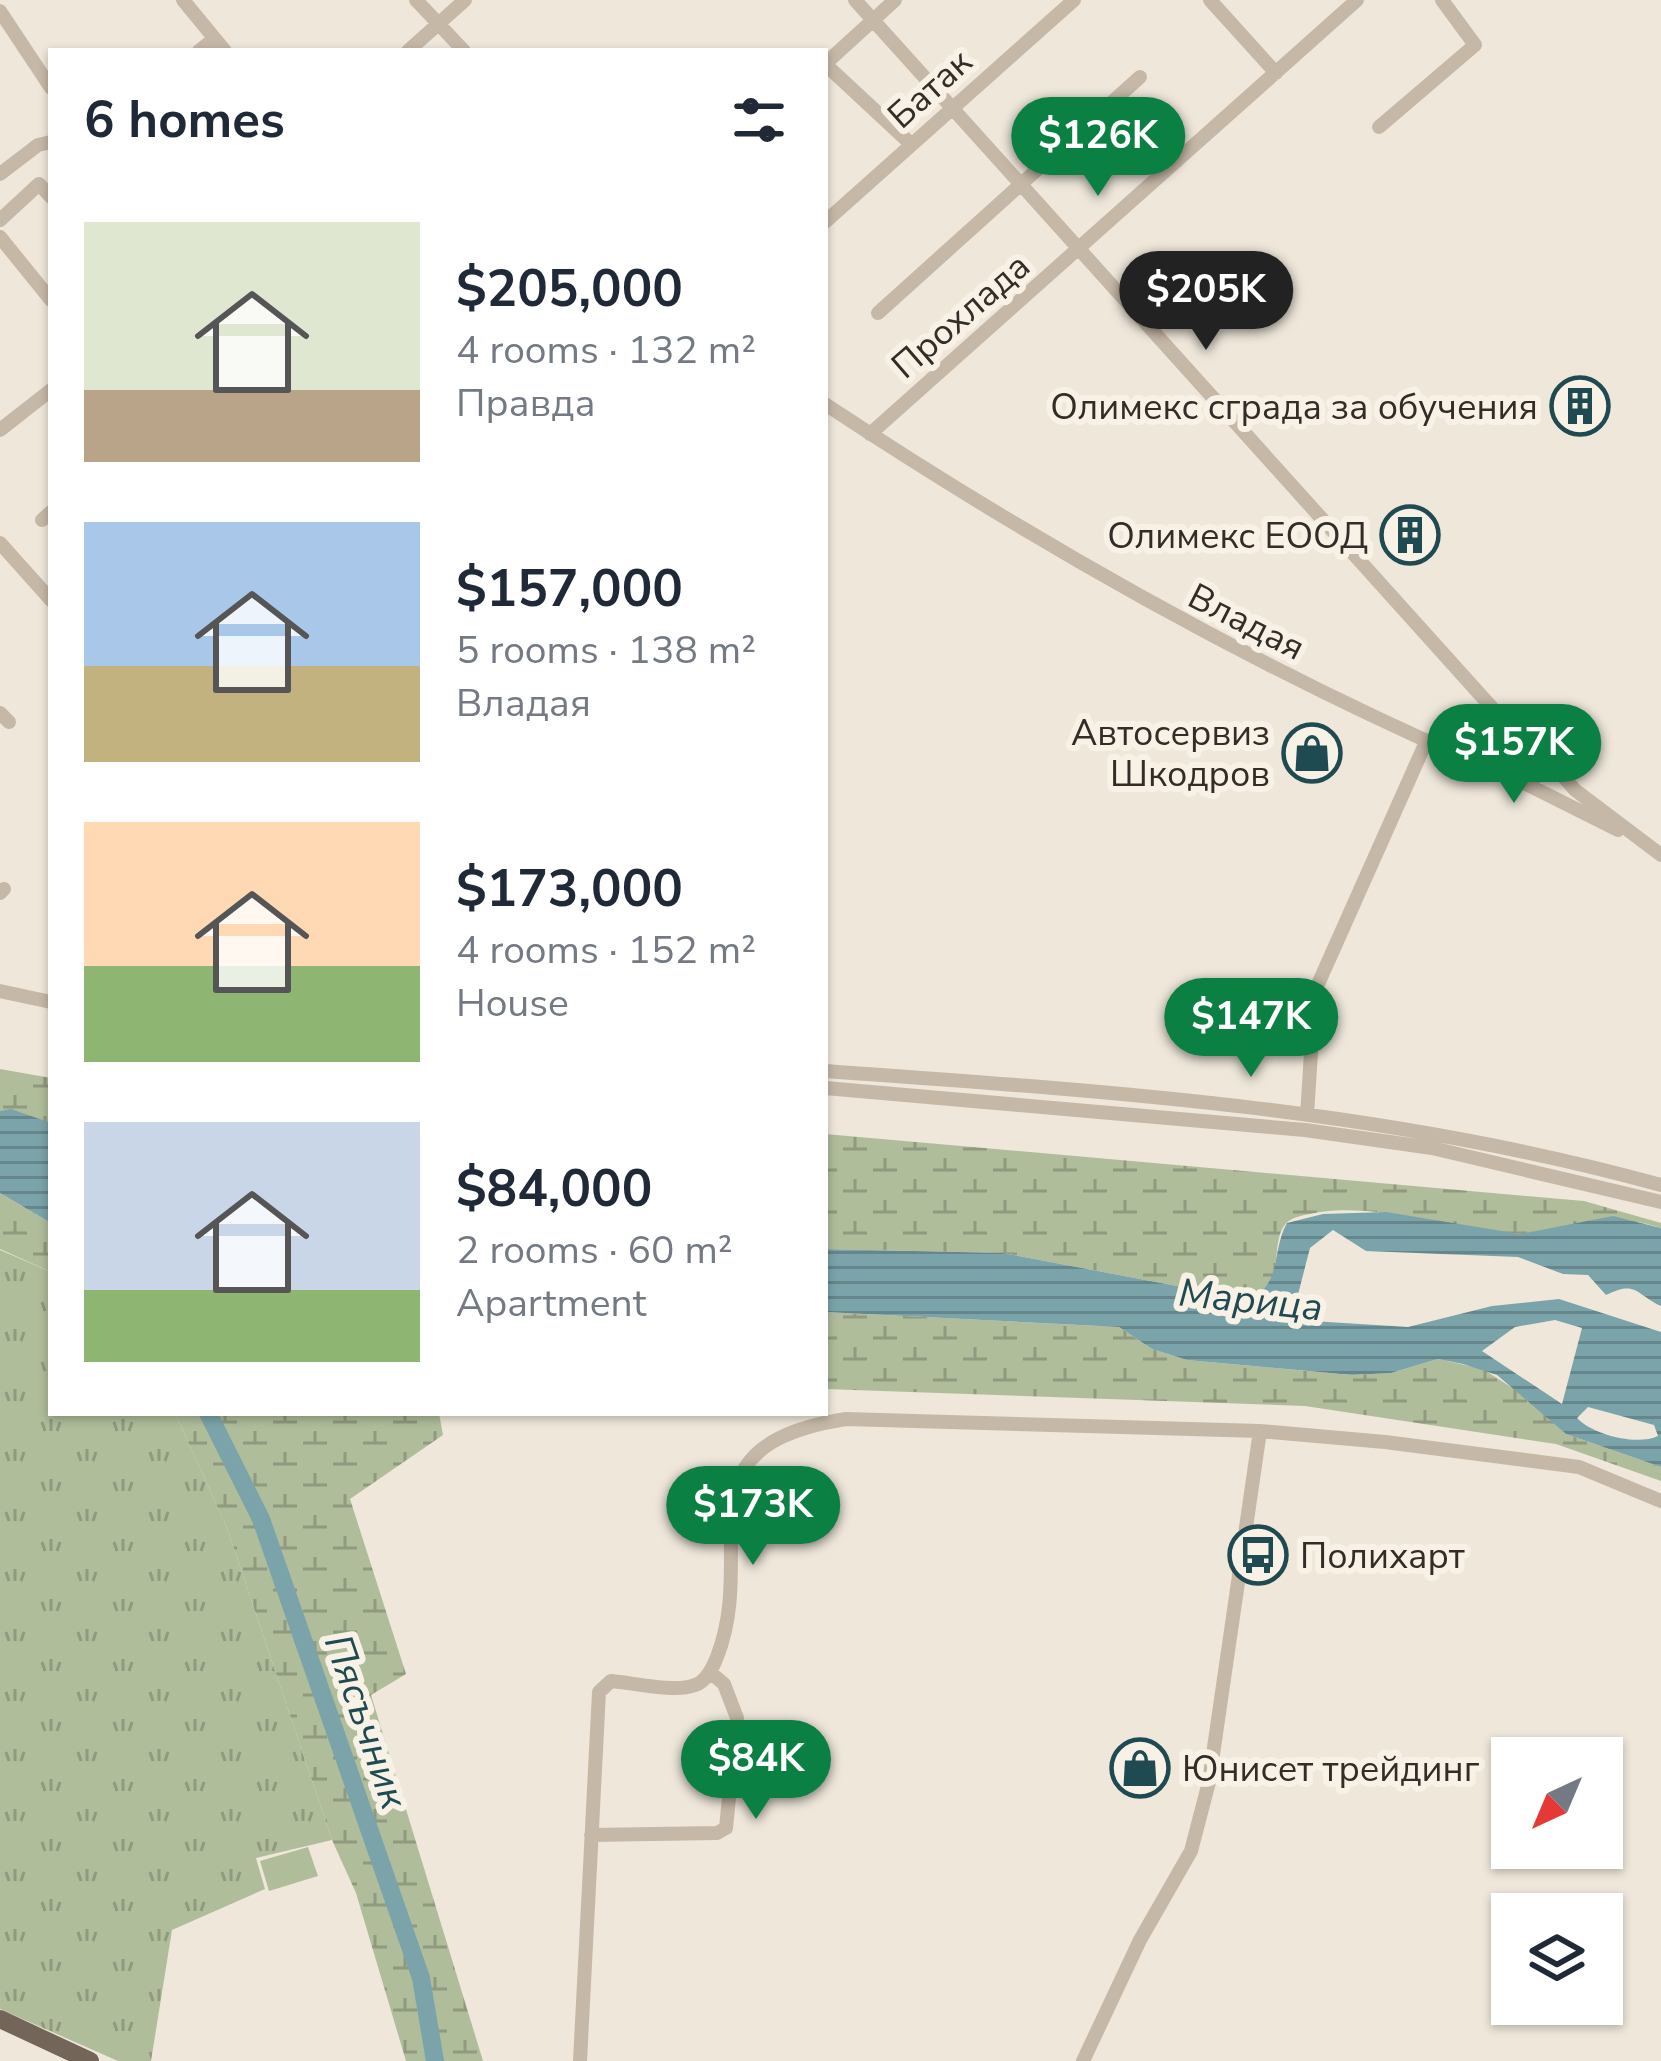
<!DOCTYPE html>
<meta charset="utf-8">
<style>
:root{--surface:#fff;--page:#f6f6f7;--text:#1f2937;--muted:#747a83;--accent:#0b8043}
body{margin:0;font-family:"Nunito Sans",sans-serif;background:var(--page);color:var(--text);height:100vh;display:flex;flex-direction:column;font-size:45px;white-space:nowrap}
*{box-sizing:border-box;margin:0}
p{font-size:39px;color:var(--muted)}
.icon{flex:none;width:66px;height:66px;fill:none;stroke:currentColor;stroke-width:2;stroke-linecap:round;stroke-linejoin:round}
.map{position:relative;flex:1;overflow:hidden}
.side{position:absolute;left:48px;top:48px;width:780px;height:1368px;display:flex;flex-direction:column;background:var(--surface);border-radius:0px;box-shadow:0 3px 9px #0004}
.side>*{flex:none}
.needle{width:78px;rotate:224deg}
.controls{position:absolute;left:1491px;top:1737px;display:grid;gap:24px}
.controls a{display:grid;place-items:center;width:132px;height:132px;border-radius:0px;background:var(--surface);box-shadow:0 3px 9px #0004;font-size:60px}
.price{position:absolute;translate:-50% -102px;padding:0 27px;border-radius:42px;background:var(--accent);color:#fff;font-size:39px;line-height:78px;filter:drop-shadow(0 3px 6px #0008)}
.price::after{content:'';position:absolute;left:50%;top:72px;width:36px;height:27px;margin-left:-18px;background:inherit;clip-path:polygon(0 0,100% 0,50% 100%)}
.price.current{background:#222;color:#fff}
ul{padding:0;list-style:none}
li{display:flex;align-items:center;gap:36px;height:300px;padding:0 36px}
li span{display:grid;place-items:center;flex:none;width:336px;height:240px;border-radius:0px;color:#555}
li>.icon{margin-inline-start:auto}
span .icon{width:144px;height:144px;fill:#fffc;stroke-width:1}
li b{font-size:51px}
h2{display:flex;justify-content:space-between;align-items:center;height:144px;padding:0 36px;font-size:51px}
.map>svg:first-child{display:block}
.grass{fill:url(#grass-tufts)}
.wetland{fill:url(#wetland-marsh)}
.pitch{fill:#afbd9b}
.water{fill:url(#water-rules);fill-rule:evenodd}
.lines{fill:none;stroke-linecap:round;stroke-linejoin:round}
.river{stroke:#7ba4aa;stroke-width:18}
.minor{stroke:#c6b8a7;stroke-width:14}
.major{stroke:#746559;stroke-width:18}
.labels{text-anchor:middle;stroke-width:12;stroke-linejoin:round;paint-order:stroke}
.street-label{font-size:36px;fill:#332c27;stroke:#f7f1e6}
.poi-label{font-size:36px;fill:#332c27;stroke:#f7f1e6;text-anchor:end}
.water-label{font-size:39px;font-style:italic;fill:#204a51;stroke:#f7f1e6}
</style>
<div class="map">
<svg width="1661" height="2061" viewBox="0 0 1661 2061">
<defs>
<pattern id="grass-tufts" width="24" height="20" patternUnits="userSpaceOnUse" patternTransform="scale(3)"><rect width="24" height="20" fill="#afbd9b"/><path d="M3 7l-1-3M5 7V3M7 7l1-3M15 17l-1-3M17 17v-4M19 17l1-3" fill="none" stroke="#8f9a7e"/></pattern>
<pattern id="wetland-marsh" width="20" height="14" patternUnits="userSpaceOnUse" patternTransform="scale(3)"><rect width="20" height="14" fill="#afbd9b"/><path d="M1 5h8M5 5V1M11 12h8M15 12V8" fill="none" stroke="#8f9a7e"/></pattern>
<pattern id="water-rules" width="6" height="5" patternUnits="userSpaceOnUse" patternTransform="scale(3)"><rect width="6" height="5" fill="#7ba4aa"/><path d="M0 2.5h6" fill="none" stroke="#65868a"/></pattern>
</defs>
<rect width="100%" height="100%" fill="#efe7da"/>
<!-- grass -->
<path class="grass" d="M0,1250L51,1272V1413H175L227,1528L332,1840L256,1858L265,1889L172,1930L151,2061H118L0,2009Z"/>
<!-- wetland -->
<path class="wetland" d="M0,1069L51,1078V1123L0,1111Z
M825,1134L1584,1201L1661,1223V1228C1591,1206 1586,1234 1526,1234C1450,1234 1374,1195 1297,1217C1259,1228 1298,1293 1240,1298L1003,1253L825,1249Z
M0,1193L51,1223V1272L0,1249Z
M825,1312L1119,1327L1152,1349L1187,1360L1351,1375L1391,1373L1438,1359L1483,1369L1528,1398L1566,1434L1661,1467V1481L1556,1444L1305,1406L825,1389Z
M175,1413H439L443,1435L350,1499L406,1674L371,1695L483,2061H406L356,1893L332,1840L227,1528Z"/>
<!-- pitch -->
<path class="pitch" d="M308,1847L318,1876L269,1891L260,1861Z"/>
<!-- water -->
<path class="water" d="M11,1109L51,1123V1223L0,1193V1111Z
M1386,1212L1520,1234L1613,1216L1661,1228V1306C1635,1294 1637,1280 1606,1295L1588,1275L1563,1274L1518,1257L1366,1251L1333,1230L1310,1248L1295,1306L1312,1321L1408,1327L1492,1306L1559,1299L1661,1332V1467L1566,1434L1497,1375L1463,1364L1438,1359L1391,1373L1352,1375L1187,1360L1152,1349L1119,1327L825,1312V1249L1003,1253L1240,1298C1284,1295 1270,1252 1287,1223L1323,1214ZM1555,1320L1582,1328L1562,1404L1482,1351L1515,1327ZM1588,1407L1654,1425L1658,1436C1637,1446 1593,1435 1577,1418Z"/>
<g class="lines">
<!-- river -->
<path class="river" d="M208,1413L261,1519L421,1978L435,2061"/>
<!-- minor -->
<path class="minor" d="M183,0L225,51
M416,0L464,51
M855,0L1521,740
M1210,0L1276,73
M0,11L51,88
M199,51L214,39
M408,51L465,0
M825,64L911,144
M825,64L895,0
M1379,127L1475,45L1442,0
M0,174L38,145L51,142
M0,220L39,184L51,197
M825,222L1074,0
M0,237L51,300
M878,313L1140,77
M825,404C1043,548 1268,675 1509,777
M0,430L51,390
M870,434L1357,0
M42,520L51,512
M0,543L51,600
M0,713L9,722
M1502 761a21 21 0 1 1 42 0a21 21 0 1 1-42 0Z
M1543,753L1575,790L1661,855
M1522,782L1618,830
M0,893L4,889
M0,991L51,1002
M825,1071C1108,1091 1386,1109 1661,1185
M825,1088L1305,1130L1432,1148L1661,1202
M1307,1115L1315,991L1426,742
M591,1835L717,1833L726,1828L737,1718L724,1684L710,1672
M580,2061L599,1692L611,1681C635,1683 674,1693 695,1685C707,1681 713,1667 717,1657C760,1547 672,1446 846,1419L1260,1431L1385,1442L1579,1467L1661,1501
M1083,2061L1140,1940L1191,1851L1209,1782L1260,1431"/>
<!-- major -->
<path class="major" d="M0,2019L90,2061"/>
</g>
<!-- icons -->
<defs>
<g id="building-ring" transform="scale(3)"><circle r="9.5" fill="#f7f1e6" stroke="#204a51" stroke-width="1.5"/><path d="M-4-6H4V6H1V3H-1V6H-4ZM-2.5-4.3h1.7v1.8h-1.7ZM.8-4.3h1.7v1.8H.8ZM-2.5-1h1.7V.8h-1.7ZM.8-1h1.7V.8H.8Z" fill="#204a51"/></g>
<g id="shop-ring" transform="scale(3)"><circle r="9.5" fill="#f7f1e6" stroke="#204a51" stroke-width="1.5"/><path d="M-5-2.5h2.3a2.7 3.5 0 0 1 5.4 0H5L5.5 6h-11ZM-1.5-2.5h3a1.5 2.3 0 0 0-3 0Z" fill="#204a51"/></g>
<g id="bus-ring" transform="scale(3)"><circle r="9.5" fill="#f7f1e6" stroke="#204a51" stroke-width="1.5"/><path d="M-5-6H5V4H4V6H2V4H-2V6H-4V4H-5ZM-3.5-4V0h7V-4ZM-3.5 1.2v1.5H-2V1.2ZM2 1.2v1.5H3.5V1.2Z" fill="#204a51"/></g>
</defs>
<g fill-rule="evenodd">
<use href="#building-ring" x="1580" y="406"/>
<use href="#building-ring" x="1410" y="535"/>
<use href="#shop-ring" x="1312" y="753"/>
<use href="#bus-ring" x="1258" y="1555"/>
<use href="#shop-ring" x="1140" y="1768"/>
</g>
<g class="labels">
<!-- street labels -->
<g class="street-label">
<text transform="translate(929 88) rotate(-42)" y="13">Батак</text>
<text transform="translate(960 315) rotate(-41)" y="13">Прохлада</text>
<text transform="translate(1247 621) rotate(27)" y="13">Владая</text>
</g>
<!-- poi labels -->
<g class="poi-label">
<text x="1538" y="419">Олимекс сграда за обучения</text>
<text x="1368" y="548">Олимекс ЕООД</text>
<text x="1270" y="745">Автосервиз<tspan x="1270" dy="41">Шкодров</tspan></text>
<text x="1300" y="1568" text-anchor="start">Полихарт</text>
<text x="1182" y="1781" text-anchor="start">Юнисет трейдинг</text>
</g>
<!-- water labels -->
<g class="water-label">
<text transform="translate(1251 1299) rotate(6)" y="14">Марица</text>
<text transform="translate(367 1721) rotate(71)" y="14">Пясъчник</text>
</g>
</g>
</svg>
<div class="controls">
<a><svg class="needle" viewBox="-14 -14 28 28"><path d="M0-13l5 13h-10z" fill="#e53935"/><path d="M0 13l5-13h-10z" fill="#747a83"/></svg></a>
<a><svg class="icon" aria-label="layers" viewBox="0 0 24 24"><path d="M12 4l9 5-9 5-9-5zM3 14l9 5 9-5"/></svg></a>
</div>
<b class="price" style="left:1098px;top:199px">$126K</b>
<b class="price current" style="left:1206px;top:353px">$205K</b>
<b class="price" style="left:1514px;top:806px">$157K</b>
<b class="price" style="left:1251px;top:1080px">$147K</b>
<b class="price" style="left:753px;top:1568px">$173K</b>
<b class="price" style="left:756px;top:1822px">$84K</b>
<section class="side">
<h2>6 homes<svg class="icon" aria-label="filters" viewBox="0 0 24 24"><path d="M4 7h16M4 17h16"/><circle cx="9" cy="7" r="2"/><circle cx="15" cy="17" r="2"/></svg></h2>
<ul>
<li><span style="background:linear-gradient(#dfe7d0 70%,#b9a48a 0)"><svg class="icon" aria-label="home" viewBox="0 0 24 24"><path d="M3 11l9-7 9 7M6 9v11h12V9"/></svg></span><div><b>$205,000</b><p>4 rooms · 132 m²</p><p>Правда</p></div></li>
<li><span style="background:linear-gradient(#a9c7e8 60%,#c2b280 0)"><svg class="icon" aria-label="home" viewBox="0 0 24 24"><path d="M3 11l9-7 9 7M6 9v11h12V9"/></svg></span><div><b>$157,000</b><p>5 rooms · 138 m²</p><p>Владая</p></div></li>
<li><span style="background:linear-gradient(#ffd9b3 60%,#8fb573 0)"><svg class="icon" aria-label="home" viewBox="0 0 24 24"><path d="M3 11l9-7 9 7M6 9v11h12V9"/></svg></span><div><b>$173,000</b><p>4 rooms · 152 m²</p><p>House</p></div></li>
<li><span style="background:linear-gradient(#c9d6e8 70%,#8fb573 0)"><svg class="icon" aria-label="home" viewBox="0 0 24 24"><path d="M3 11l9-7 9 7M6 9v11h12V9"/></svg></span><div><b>$84,000</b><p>2 rooms · 60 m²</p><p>Apartment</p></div></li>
</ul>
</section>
</div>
